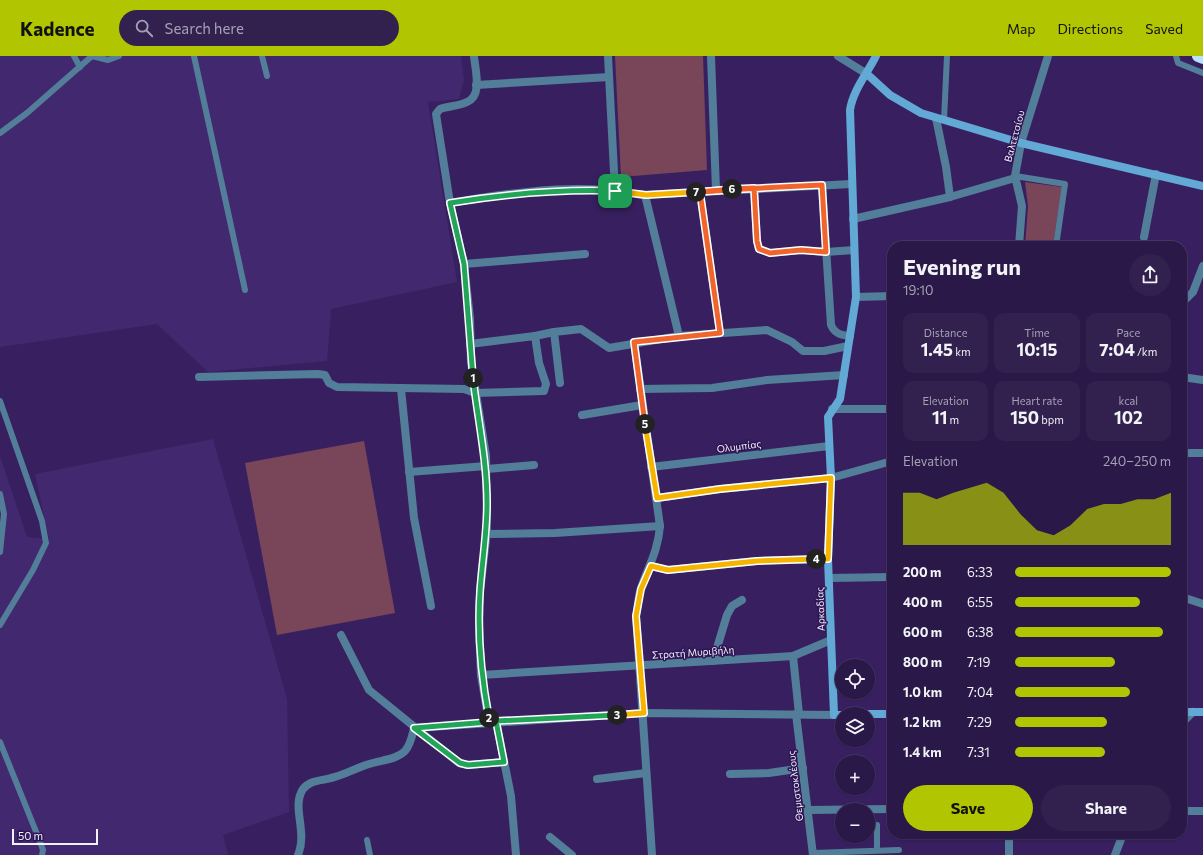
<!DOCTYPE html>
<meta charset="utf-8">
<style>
:root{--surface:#2a1848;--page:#32214f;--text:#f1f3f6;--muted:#a5a0b4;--line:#463760;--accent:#b1c500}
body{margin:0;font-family:Commissioner,sans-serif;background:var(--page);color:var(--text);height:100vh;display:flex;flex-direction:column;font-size:15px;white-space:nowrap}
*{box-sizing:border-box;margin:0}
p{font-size:13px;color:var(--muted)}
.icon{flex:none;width:22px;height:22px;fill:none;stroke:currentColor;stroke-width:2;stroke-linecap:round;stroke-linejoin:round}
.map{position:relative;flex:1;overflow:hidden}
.sheet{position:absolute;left:887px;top:185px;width:300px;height:598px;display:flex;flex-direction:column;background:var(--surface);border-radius:16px;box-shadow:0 1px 3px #0004,0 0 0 1px var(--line)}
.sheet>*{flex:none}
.tools{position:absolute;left:835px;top:603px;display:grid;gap:8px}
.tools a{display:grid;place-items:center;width:40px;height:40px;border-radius:50%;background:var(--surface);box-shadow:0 1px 3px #0004,0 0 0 1px var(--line);font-size:20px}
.scale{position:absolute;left:12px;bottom:10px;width:86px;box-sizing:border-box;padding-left:4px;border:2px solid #f3f1f9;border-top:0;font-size:11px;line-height:14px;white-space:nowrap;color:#f3f1f9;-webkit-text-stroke:3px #2e1555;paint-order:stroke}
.pin{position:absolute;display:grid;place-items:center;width:34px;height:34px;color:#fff;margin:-17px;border-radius:8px;box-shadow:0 2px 6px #0006}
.km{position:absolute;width:20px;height:20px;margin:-10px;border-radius:50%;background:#222;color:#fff;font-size:11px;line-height:20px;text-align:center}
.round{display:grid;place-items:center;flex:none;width:42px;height:42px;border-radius:21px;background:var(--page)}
.headline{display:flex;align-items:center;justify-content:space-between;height:68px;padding:0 16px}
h1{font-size:22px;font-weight:700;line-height:30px}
.figures{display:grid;grid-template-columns:repeat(3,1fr);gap:6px;height:68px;padding:4px 16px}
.figures div{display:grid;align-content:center;border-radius:10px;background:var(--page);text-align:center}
.figures b{font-size:17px;font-weight:700}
.figures small{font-size:11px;font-weight:400}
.figures p{font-size:11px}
.chart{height:112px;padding:8px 16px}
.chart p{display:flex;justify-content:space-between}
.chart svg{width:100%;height:72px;margin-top:4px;fill:var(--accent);opacity:.7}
.cta{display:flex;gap:8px;margin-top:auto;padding:8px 16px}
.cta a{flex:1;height:46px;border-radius:24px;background:var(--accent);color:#111;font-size:16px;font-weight:700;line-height:46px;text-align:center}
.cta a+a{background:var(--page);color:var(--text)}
ul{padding:0 16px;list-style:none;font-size:13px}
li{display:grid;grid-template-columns:64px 48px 1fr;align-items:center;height:30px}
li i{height:10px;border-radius:5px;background:var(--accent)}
header{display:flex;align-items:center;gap:24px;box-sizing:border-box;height:56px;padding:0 20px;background:var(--accent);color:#111}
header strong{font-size:19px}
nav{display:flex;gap:22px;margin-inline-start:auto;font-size:14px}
.search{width:280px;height:36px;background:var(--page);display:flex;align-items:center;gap:10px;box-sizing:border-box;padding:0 14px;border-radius:22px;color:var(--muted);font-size:15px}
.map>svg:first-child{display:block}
.built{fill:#42286f}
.green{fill:#794558}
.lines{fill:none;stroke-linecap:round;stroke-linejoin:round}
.lane{stroke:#537e99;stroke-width:6}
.street{stroke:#537e99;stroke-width:8}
.secondary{stroke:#62a9d5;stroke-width:8}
.highway{stroke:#b9e2fc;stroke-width:12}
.split-1-casing{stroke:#fff;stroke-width:8}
.split-2-casing{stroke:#fff;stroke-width:8}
.split-3-casing{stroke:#fff;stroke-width:8}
.split-4-casing{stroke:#fff;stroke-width:8}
.split-5-casing{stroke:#fff;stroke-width:8}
.split-6-casing{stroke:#fff;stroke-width:8}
.split-7-casing{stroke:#fff;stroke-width:8}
.split-8-casing{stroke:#fff;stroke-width:8}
.split-1{stroke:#22a559;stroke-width:5}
.split-2{stroke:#22a559;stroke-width:5}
.split-3{stroke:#22a559;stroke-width:5}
.split-4{stroke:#f5b400;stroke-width:5}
.split-5{stroke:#f5b400;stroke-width:5}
.split-6{stroke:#f0652b;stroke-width:5}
.split-7{stroke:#f0652b;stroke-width:5}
.split-8{stroke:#f5b400;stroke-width:5}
.labels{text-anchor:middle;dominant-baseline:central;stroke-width:3;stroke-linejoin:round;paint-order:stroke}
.street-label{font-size:10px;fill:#f3f1f9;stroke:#2e1555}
</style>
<header>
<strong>Kadence</strong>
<div class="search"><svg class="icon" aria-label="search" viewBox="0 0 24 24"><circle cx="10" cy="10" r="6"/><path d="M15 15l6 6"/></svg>Search here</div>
<nav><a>Map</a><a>Directions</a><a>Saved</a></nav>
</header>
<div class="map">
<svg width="1203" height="799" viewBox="0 0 1203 799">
<rect width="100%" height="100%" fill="#382060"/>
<!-- built -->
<g class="built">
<path d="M0,0H461L464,24L459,43L428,46L457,226L331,253L327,305L208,316L157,268L0,291Z"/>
<path d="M213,383L287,643L289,756L223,779L228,799H0V400L27,481L49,483L35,418Z"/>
</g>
<!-- green -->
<g class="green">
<path d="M615,0H703L707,114L621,121Z"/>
<path d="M1025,126L1062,131L1053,190H1025L1028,150Z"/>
<path d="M364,385L395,557L277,579L245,407Z"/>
</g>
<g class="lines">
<!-- lane -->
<g class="lane">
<path d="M74,0L80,11"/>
<path d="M92,0L108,4L119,0"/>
<path d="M194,0L245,234"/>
<path d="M262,0L267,20"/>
<path d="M1176,0L1178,7L1203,17"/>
<path d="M944,64L947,0"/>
<path d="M0,77L27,57L92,0"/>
<path d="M1015,120L1065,128L1056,190"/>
<path d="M0,345L42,465L46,487L33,514L0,569"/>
<path d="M0,438L4,458L0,496"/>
<path d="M0,686L39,783L43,794L42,799"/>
<path d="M877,769V794"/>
<path d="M367,784L370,799"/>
<path d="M813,797L899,794"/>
</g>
<!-- street -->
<g class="street">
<path d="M474,0C475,13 483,40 467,46C459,50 448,50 440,53L436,58L450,147L464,208L470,262L471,306L486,400L487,474L480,536L479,571L481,619L489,666"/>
<path d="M608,0L615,135"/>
<path d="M711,0L716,134"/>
<path d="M838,0L867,18"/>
<path d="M476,29L609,21"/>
<path d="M936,62L946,111L950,141"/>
<path d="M822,129L831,269C835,278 841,279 850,280"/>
<path d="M754,132L757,185L759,193L770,197L801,194L826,196L854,194"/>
<path d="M700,136L720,277"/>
<path d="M645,139L679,280"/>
<path d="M450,147C501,138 563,129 615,135C625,136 635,138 645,139L851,128"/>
<path d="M853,163L950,141L1015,122"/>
<path d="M1144,181L1156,118"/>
<path d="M1019,190L1022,150L1015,120L1021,87L1048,0"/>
<path d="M464,208L585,198"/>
<path d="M856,241L892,240"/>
<path d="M1182,247L1193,236L1203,210"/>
<path d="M634,286L660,470C658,495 649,509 641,532C638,541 638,551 636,560L652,799"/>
<path d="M470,288L535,280"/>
<path d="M199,321L318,318L325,319L329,327L337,331L464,333L475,337L544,335L546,328L539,307L535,280L554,276"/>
<path d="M1182,321L1203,324"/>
<path d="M560,327L554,276L581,273L609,292L679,280L767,274L792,286L803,295H824L848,290"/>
<path d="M401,333L414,462L431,550"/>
<path d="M640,333L712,332L767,324L844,319"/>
<path d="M832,353H892"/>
<path d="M582,359L642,349"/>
<path d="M1182,397H1203"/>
<path d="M651,411L829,390"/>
<path d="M487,413L534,409"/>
<path d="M409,416L486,410"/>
<path d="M657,442L720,433L831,422L892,405"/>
<path d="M486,478L555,477L660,470"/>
<path d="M651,510L668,514L757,505L828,503"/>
<path d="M829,522L892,521"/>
<path d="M1182,541L1203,548"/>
<path d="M341,579L369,634L459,707L468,709L504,706"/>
<path d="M793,600L799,658"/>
<path d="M713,605L727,559L732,550L742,544"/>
<path d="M481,619L793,600L831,584"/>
<path d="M796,658L813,799"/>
<path d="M496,665L511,740L516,799"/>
<path d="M1182,667L1193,656"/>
<path d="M730,718L769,717L803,712"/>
<path d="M597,723L646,717"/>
<path d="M808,754L892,753"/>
<path d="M1182,755H1203"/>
<path d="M1009,778V799"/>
<path d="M550,781L572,799"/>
<path d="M298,799C308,775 291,751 303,733C310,724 321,725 331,722C344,719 356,712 369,708C381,704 396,704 405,695C411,688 412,680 414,672L644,657L834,659"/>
<path d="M1115,799L1123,778"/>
</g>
<!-- secondary -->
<g class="secondary">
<path d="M867,18L890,39L921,57L1021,87L1203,130"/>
<path d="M1182,656H1203"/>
<path d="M868,658H892"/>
<path d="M842,659H834L828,503L831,422L828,361L840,343L856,241L850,54C853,34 867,18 876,0"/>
</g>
<!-- highway -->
<path class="highway" d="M1198,0L1203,2"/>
</g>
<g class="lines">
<defs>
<path id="split-1" d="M473,322L464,208L450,147C505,138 559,133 615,135"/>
<path id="split-2" d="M473,322C478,365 487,404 487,448C487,477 482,506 480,536C477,579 481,619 489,662"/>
<path id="split-3" d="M489,662V666L414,672L460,707L468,709L504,706L496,665L617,659"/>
<path id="split-4" d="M617,659L644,657L636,560L641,533L651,510L668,514L757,505L816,503"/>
<path id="split-5" d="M645,368L657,442L720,433L831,422L828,503H816"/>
<path id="split-6" d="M645,368L634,286L720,277L700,136L732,133"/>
<path id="split-7" d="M696,136C738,133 780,131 822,129L826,196L801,194L770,197L759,193L757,185L754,132L732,133"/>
<path id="split-8" d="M615,135L646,139L696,136"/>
</defs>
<!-- split-1 casing -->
<use href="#split-1" class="split-1-casing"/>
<!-- split-2 casing -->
<use href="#split-2" class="split-2-casing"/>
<!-- split-3 casing -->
<use href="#split-3" class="split-3-casing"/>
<!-- split-4 casing -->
<use href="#split-4" class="split-4-casing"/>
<!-- split-5 casing -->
<use href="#split-5" class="split-5-casing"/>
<!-- split-6 casing -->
<use href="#split-6" class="split-6-casing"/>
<!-- split-7 casing -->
<use href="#split-7" class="split-7-casing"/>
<!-- split-8 casing -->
<use href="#split-8" class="split-8-casing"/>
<!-- split-1 -->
<use href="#split-1" class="split-1"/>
<!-- split-2 -->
<use href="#split-2" class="split-2"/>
<!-- split-3 -->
<use href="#split-3" class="split-3"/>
<!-- split-4 -->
<use href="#split-4" class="split-4"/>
<!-- split-5 -->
<use href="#split-5" class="split-5"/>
<!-- split-6 -->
<use href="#split-6" class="split-6"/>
<!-- split-7 -->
<use href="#split-7" class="split-7"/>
<!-- split-8 -->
<use href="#split-8" class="split-8"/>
</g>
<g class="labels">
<!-- street labels -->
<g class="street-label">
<text transform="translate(1014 80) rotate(-75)">Βαλτετσίου</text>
<text transform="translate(739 390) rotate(-7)">Ολυμπίας</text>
<text transform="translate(820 553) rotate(-92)">Αρκαδίας</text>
<text transform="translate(693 596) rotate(-4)">Στρατή Μυριβήλη</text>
<text transform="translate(795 730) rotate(-97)">Θεμιστοκλέους</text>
</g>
</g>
</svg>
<div class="tools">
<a><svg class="icon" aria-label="locate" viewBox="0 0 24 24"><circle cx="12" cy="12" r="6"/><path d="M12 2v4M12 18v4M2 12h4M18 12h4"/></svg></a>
<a><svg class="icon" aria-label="layers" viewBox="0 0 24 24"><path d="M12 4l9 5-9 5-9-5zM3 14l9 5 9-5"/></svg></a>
<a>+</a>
<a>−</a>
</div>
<div class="scale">50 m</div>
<div class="pin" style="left:615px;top:135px;background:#1e9e55"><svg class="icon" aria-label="arrive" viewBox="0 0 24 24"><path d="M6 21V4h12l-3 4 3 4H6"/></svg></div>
<b class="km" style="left:473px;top:322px">1</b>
<b class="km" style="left:489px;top:662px">2</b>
<b class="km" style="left:617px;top:659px">3</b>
<b class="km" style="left:816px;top:503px">4</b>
<b class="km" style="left:645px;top:368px">5</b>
<b class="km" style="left:732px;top:133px">6</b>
<b class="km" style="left:696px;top:136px">7</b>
<section class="sheet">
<div class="headline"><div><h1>Evening run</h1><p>19:10</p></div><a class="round"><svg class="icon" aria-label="share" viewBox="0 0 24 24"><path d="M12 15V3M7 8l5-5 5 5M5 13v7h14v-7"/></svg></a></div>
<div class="figures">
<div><p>Distance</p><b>1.45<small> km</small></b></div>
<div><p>Time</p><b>10:15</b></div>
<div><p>Pace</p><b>7:04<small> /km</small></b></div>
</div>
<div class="figures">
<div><p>Elevation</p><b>11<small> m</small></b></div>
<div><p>Heart rate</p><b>150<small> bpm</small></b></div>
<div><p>kcal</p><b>102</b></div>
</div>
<div class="chart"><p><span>Elevation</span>240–250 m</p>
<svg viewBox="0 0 160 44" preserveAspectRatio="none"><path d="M0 44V12L10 12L20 16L30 12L40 9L50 6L60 12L70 25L80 35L90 38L100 32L110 22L120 19L130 19L140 16L150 16L160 12V44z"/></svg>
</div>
<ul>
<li><b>200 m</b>6:33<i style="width:100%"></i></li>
<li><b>400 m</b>6:55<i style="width:80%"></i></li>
<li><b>600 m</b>6:38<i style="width:95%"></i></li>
<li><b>800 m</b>7:19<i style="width:64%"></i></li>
<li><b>1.0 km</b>7:04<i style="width:74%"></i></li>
<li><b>1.2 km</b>7:29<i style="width:59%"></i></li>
<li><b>1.4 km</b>7:31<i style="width:58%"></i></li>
</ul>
<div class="cta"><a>Save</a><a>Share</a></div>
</section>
</div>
